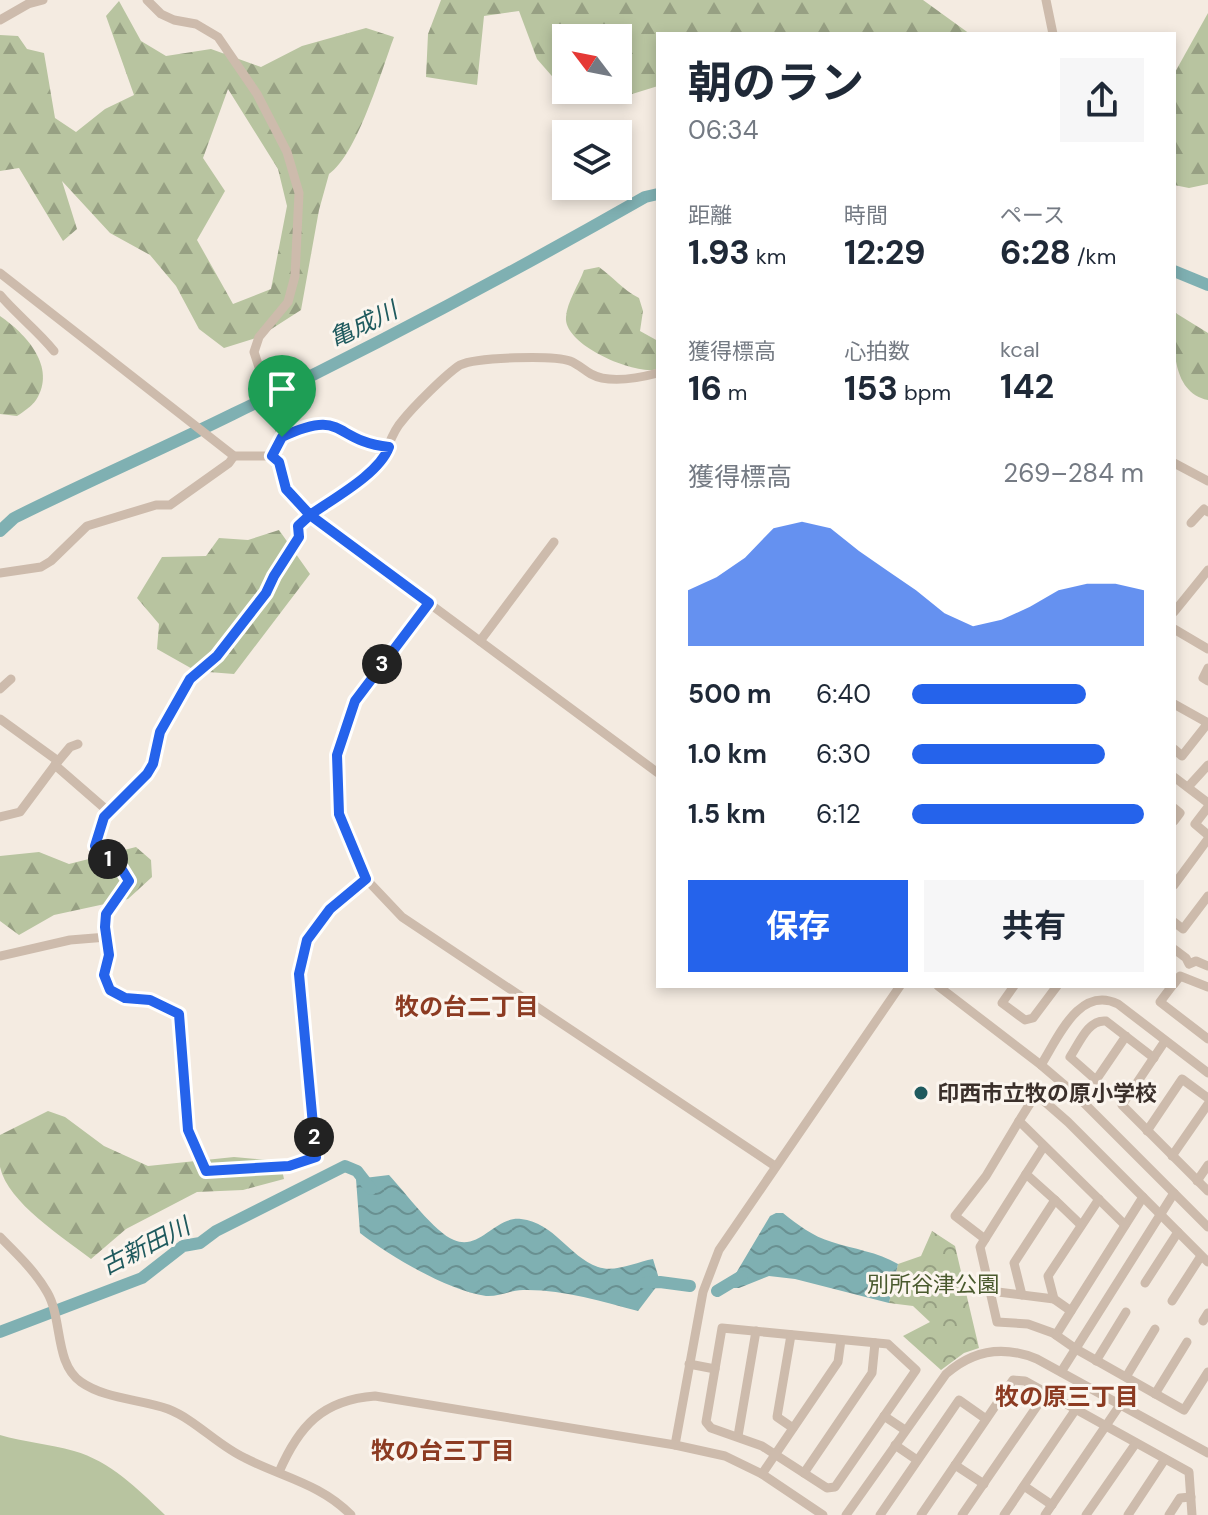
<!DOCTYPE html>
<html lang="ja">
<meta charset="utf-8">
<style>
:root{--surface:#fff;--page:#f6f6f7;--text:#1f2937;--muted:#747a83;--accent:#2563eb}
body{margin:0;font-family:"DM Sans","Noto Sans JP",sans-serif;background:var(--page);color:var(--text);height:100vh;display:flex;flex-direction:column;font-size:30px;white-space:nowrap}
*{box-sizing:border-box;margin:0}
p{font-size:26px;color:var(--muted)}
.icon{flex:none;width:44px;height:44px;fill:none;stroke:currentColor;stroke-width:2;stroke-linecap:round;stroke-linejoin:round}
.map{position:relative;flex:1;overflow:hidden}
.side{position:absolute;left:656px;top:32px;width:520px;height:956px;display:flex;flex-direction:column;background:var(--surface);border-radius:0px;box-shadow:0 4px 12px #0003}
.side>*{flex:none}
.needle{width:52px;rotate:302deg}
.tools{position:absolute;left:552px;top:24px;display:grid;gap:16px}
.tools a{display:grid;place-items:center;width:80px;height:80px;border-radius:0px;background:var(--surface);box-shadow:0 4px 12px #0003;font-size:40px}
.pin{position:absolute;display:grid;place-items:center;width:68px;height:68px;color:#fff;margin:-82px -34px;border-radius:50% 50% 50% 0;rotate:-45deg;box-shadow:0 0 8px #0007}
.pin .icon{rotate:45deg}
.km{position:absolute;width:40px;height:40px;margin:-20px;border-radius:50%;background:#222;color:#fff;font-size:22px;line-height:40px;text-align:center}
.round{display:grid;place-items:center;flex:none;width:84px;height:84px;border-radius:0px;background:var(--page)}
.head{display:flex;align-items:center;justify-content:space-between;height:136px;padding:0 32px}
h1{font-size:44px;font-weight:700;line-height:60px}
.figures{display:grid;grid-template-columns:repeat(3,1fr);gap:12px;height:136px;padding:8px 32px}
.figures div{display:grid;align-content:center}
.figures b{font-size:34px;font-weight:700}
.figures small{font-size:22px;font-weight:400}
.figures p{font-size:22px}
.chart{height:224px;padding:16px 32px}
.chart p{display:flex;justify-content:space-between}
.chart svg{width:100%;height:144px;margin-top:8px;fill:var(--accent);opacity:.7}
.cta{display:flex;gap:16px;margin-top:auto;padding:16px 32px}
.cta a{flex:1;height:92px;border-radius:0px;background:var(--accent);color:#fff;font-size:32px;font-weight:700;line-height:92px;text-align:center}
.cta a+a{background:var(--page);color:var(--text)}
ul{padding:0 32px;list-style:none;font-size:26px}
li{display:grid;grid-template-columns:128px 96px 1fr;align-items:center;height:60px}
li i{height:20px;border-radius:10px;background:var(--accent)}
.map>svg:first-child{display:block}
.grass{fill:#b8c4a0}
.forest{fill:url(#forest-firs);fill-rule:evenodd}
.park{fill:url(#park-crowns)}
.water{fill:url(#water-waves)}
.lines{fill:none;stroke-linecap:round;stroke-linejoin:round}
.river{stroke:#7fb0b2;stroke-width:12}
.minor{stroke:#cdbbac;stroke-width:9}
.route-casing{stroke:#fff;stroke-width:16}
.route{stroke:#2563eb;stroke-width:10}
.poi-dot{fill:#1f5a5e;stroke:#fbf5ee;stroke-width:3}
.labels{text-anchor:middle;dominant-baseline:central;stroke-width:6;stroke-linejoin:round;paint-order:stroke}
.poi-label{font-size:22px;font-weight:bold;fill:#3b302b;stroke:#fbf5ee;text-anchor:start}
.park-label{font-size:22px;fill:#4a5a2e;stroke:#fbf5ee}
.water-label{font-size:24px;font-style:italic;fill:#1f5a5e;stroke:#fbf5ee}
.neighbourhood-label{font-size:24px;font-weight:bold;fill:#8c3b22;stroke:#fbf5ee}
</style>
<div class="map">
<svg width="1208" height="1515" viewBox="0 0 1208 1515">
<defs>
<pattern id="forest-firs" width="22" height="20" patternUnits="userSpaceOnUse" patternTransform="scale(2)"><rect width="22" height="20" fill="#b8c4a0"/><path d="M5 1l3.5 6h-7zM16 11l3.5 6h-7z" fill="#97a083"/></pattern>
<pattern id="park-crowns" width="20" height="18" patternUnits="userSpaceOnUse" patternTransform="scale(2)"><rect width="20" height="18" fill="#b8c4a0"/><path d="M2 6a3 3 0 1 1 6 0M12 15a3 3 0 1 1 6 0" fill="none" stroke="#97a083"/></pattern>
<pattern id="water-waves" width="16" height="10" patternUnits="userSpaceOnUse" patternTransform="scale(2)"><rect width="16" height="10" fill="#7fb0b2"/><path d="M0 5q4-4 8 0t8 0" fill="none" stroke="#699091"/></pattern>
</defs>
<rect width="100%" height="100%" fill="#f4ebe1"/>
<!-- grass -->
<path class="grass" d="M0,1435C24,1442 49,1444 74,1451C110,1461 138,1489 165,1515H0Z"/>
<!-- forest -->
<g class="forest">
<path d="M441,0H923L970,34H658V86L616,99H572L537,59L519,11L484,16L477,85L426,77L428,34ZM566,38H618V90H566Z"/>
<path d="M119,1L141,41L166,56L211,49L261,67L302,46L366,28L394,37C381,72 357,155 329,174L319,210L301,310L259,337L224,348L199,329L176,286L150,255L110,233L62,181L77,229L63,241L19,168L0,171V35L18,36L27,49L44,53L55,118L76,132L105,109L134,95L106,16ZM228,89L278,169L287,206L271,289L233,304L197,240L225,191L203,158Z"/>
<path d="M1208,13V184L1189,188L1174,185V74Z"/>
<path d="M599,267C613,277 623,290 639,298L643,311L640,331L658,341V369C636,376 563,345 566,317C567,302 579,284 584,270Z"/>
<path d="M1174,312L1208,333V400C1170,392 1174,342 1174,312Z"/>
<path d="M0,316C26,334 57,367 36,400C32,406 23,412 17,416L0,414Z"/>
<path d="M279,530L310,574L234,674L196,671L157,649L159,624L137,598L162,557L206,556L219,538L248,540Z"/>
<path d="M136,847L151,860L152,877L128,899L54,915L19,935L0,921V856L39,852L69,864Z"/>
<path d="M48,1111L65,1117L104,1146L148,1166L234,1157L280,1161L284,1179L243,1190L197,1192L126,1229L91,1259C63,1237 8,1203 0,1167C0,1157 0,1145 0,1135Z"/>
</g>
<!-- park -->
<path class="park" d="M932,1231L955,1246L979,1348L964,1353L941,1370L903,1336L930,1322L913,1306L889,1303L898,1264L921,1256Z"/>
<!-- water -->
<g class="water">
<path d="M389,1175C405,1192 435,1233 454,1240C480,1251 495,1216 521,1219C555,1223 568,1256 598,1267C615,1273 636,1262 653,1259L660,1282L638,1311C601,1301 562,1289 523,1290C511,1290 498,1297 486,1296C447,1290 391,1257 360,1233L356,1179Z"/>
<path d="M776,1213H783C798,1225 812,1236 832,1242C853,1249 878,1252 898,1264L889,1303L795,1279L769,1276L739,1288H732L729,1285L770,1216Z"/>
</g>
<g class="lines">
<!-- river -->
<g class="river">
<path d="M1174,271L1208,285"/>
<path d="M0,531L14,518C86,482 160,450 233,414C373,347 510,274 645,197L658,194"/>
<path d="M645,1283L660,1282L690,1286"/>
<path d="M717,1291L742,1276"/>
<path d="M0,1332L142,1278L183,1246L200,1243L216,1231L345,1166L357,1171L371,1189"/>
</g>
<!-- minor -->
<g class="minor">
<path d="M147,0L161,14L174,20L196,24L218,37L257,94L287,152L299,193L295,276L288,302L259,337L254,352L282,437L272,456"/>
<path d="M1046,0L1053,34"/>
<path d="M0,20L28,4L43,0"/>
<path d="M0,273L234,456H272L279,462L286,489L310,515L658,773"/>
<path d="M0,295C17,315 38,331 54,351"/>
<path d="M282,437C295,431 309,422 324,423C338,424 341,431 351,438C362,445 376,446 389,447"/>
<path d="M1174,463L1208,481"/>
<path d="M1191,523L1204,509L1208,512"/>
<path d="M0,573L41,567L51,561L87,526L156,505H170L229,463L234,456"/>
<path d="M429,603L355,701L337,755L339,814L366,879L402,917L775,1166"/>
<path d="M1174,612L1208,570"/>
<path d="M1174,629L1208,649"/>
<path d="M480,641L554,542"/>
<path d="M1208,668L1203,678L1208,681"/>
<path d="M0,689L11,679"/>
<path d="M1174,704L1208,723L1182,756L1174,749"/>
<path d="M0,719L58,761"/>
<path d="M55,765L70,747L78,744"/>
<path d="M1174,777L1208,803"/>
<path d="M1188,787L1208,765"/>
<path d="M1208,807L1195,824L1208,835"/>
<path d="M1174,808L1180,813L1174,821"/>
<path d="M0,817L20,812L55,765L109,812"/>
<path d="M366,879L330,909L307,940L299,974L316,1157L289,1166L206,1171L188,1130L179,1014L150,1000L125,998L110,990L104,975L109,955L105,927L106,914L129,881L121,868L95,846L104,817L147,774L153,764L160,732L190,679L217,656L266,593L274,576L299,537L298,526L375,469C388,455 389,435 402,421C413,407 446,374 460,365C476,357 553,355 570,361C578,364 584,370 591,374C609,384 639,378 658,373"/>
<path d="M1174,885L1208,839"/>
<path d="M1174,922L1183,929L1208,896"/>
<path d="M1174,949L1186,958L1189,964L1196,961L1208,966"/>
<path d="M0,956L70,940L107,937"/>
<path d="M1174,984L1180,976L1208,987"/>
<path d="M938,986L1041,1065L1075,1094L1208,1227"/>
<path d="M1014,986L1002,1003L1025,1020L1033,1018L1057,986"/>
<path d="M1172,986L1160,1002L1208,1039"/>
<path d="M1126,1036L1096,1080L1070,1057C1079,1044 1088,1019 1106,1021L1154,1058"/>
<path d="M1165,1041L1122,1105L1208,1191"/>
<path d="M1041,1065C1058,1038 1079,985 1118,1004L1208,1073"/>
<path d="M1019,1121L986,1176L955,1216L985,1239L980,1247L997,1322L1028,1324L1053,1333L1076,1349L1184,1410L1208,1372"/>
<path d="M1147,1131L1182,1079L1208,1098"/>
<path d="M1172,1156L1208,1104"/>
<path d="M1197,1181L1208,1165"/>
<path d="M1099,1199L1048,1276L1054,1299L1071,1311L1143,1197"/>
<path d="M1055,1200L1081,1225"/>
<path d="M1125,1225L1019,1121L1036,1094L1068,1122L1208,1262"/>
<path d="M0,1237C17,1254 35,1271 47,1292C63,1319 54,1363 81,1382C105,1399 140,1399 168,1409C196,1420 217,1445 245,1458C282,1477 321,1484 351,1515"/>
<path d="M985,1239L1026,1174"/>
<path d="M1145,1283L1178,1232"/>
<path d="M990,1291L1054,1299"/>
<path d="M1022,1295L1014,1263L1055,1200L1026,1174L1044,1146"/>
<path d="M1172,1301L1201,1256"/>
<path d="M1203,1321L1208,1313"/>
<path d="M722,1328L888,1344L916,1370L835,1487L827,1488L762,1446L711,1428L706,1422Z"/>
<path d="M791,1335L777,1417L793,1428"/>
<path d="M1056,1335L1071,1311"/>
<path d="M1096,1361L1126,1312"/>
<path d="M689,1364L715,1369"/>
<path d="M1061,1372L1174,1193"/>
<path d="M1126,1377L1155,1329"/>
<path d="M1155,1394L1187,1342"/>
<path d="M884,1416L905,1430"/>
<path d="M738,1436L756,1331"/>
<path d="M675,1445L703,1292L719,1250L900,986"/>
<path d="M895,1445L917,1460"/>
<path d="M955,1465L984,1484"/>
<path d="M279,1472C299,1426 322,1400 375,1396L675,1445L725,1456L762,1474L823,1515"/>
<path d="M804,1473L872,1373L875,1343"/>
<path d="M762,1474L838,1362L841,1340"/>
<path d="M1024,1486L1052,1505"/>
<path d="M846,1515L946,1374C973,1350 1003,1345 1037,1359L1208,1453"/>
<path d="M880,1515L959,1400L986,1419"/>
<path d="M921,1515L1013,1380L1025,1381L1189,1472L1192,1515"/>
<path d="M962,1515L1046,1393"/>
<path d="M1004,1515L1076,1409"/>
<path d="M1045,1515L1120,1405"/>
<path d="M1086,1515L1136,1443"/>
<path d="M1128,1515L1165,1459"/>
<path d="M1169,1515L1180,1498L1191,1497"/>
</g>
</g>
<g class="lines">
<defs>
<path id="route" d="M282,437L272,456L279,462L286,489L310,515L298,526L299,537L274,576L266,593L217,656L190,679L160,732L153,764L147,774L104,817L95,846L121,868L129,881L106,914L105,927L109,955L104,975L110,990L125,998L150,1000L179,1014L188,1130L206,1171L289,1166L316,1157L299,974L307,940L330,909L366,879L339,814L337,755L355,701L429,603L310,515C334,498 379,474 389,447C332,441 346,407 282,437"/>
</defs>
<!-- route casing -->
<use href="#route" class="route-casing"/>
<!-- route -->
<use href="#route" class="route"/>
</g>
<!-- markers -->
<circle class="poi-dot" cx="921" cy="1093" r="8"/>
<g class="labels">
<!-- poi labels -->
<g class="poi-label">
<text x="937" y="1093">印西市立牧の原小学校</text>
</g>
<!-- park labels -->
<g class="park-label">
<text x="933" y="1284">別所谷津公園</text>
</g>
<!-- water labels -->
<g class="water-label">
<text transform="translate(363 324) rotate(-26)">亀成川</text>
<text transform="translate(145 1246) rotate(-27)">古新田川</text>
</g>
<!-- neighbourhood labels -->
<g class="neighbourhood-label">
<text x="467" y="1006">牧の台二丁目</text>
<text x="1067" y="1396">牧の原三丁目</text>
<text x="443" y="1450">牧の台三丁目</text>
</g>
</g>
</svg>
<div class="tools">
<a><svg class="needle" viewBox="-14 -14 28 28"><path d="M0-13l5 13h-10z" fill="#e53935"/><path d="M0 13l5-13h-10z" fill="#747a83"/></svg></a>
<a><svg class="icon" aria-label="layers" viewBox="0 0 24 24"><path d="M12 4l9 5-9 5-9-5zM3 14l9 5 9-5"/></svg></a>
</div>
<div class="pin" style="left:282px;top:437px;background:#1e9e55"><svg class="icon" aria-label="arrive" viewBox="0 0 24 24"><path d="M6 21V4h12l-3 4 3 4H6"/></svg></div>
<b class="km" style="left:108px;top:859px">1</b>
<b class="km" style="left:314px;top:1137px">2</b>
<b class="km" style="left:382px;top:664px">3</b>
<section class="side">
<div class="head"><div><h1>朝のラン</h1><p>06:34</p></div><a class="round"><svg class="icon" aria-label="share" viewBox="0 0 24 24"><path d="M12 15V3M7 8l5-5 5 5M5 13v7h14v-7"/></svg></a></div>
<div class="figures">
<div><p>距離</p><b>1.93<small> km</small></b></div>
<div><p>時間</p><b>12:29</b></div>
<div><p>ペース</p><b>6:28<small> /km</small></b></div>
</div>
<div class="figures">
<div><p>獲得標高</p><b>16<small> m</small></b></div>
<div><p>心拍数</p><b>153<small> bpm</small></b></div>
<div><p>kcal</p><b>142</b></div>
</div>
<div class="chart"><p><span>獲得標高</span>269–284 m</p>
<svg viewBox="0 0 160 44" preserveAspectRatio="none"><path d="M0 44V27L10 23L20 17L30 8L40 6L50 8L60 15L70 21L80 27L90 34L100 38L110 36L120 32L130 27L140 25L150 25L160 27V44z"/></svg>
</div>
<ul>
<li><b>500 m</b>6:40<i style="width:75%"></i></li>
<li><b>1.0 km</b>6:30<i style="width:83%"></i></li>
<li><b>1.5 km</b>6:12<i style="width:100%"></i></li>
</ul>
<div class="cta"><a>保存</a><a>共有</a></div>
</section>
</div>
